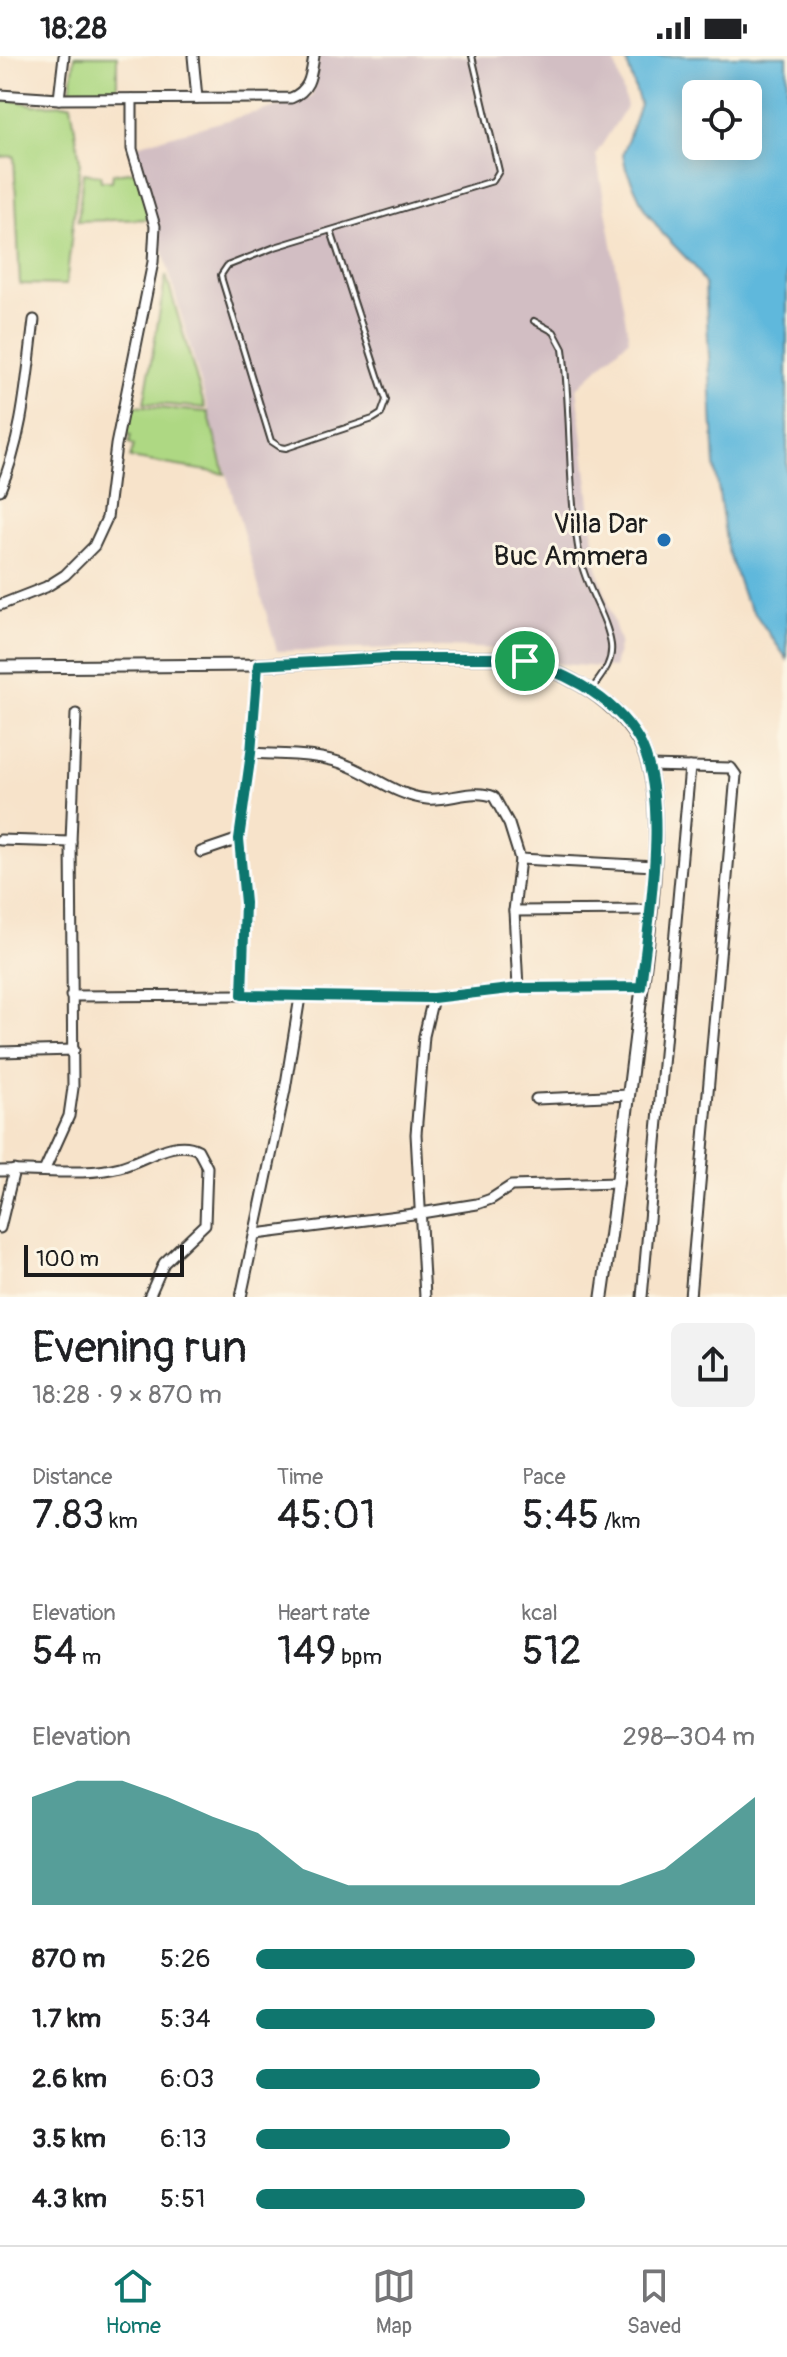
<!DOCTYPE html>
<meta charset="utf-8">
<style>
:root{--surface:#fff;--page:#f2f2f2;--text:#202124;--muted:#757577;--line:#e0e0e0;--accent:#0f766e}
body{margin:0;font-family:Pangolin,sans-serif;background:var(--page);color:var(--text);height:100vh;display:flex;flex-direction:column;font-size:30px;white-space:nowrap}
*{box-sizing:border-box;margin:0}
p{font-size:26px;color:var(--muted)}
.icon{flex:none;width:44px;height:44px;fill:none;stroke:currentColor;stroke-width:2;stroke-linecap:round;stroke-linejoin:round}
.map{position:relative;height:1241px;overflow:hidden}
.side{display:flex;flex-direction:column;background:var(--surface);flex:1}
.side>*{flex:none}
.buttons{position:absolute;left:682px;top:24px;display:grid;gap:16px}
.buttons a{display:grid;place-items:center;width:80px;height:80px;border-radius:12px;background:var(--surface);box-shadow:0 4px 20px #0003;font-size:40px}
.scale{position:absolute;left:24px;bottom:20px;width:160px;box-sizing:border-box;padding-left:8px;border:4px solid #1c1c1c;border-top:0;font-size:22px;line-height:28px;white-space:nowrap;color:#1c1c1c;-webkit-text-stroke:6px #fcf5e5;paint-order:stroke}
.pin{position:absolute;display:grid;place-items:center;width:68px;height:68px;color:#fff;margin:-34px;border:4px solid #fff;border-radius:50%;box-shadow:0 2px 8px #0007}
.round{display:grid;place-items:center;flex:none;width:84px;height:84px;border-radius:12px;background:var(--page)}
.headline{display:flex;align-items:center;justify-content:space-between;height:136px;padding:0 32px}
h1{font-size:44px;font-weight:600;line-height:60px}
.figures{display:grid;grid-template-columns:repeat(3,1fr);gap:12px;height:136px;padding:8px 32px}
.figures div{display:grid;align-content:center}
.figures b{font-size:40px;font-weight:600}
.figures small{font-size:22px;font-weight:400}
.figures p{font-size:22px}
.chart{height:224px;padding:16px 32px}
.chart p{display:flex;justify-content:space-between}
.chart svg{width:100%;height:144px;margin-top:8px;fill:var(--accent);opacity:.7}
ul{padding:0 32px;list-style:none;font-size:26px}
li{display:grid;grid-template-columns:128px 96px 1fr;align-items:center;height:60px}
li i{height:20px;border-radius:10px;background:var(--accent)}
.status{display:flex;justify-content:space-between;align-items:center;height:56px;padding:0 40px;background:var(--surface);direction:ltr}
.status svg{height:22px;fill:currentColor}
.dock{display:flex;justify-content:space-around;align-items:center;height:112px;border-top:2px solid var(--line);background:var(--surface);font-size:22px;color:var(--muted)}
.dock a{display:grid;justify-items:center;gap:4px}
.dock .active{color:var(--accent)}
.map>svg:first-child{display:block}
.industrial{fill:#d2bec3}
.green{fill:#aed883;stroke:#657a50;stroke-width:2}
.water{fill:#5fb8dc;stroke:#3e6a7c;stroke-width:2;fill-rule:evenodd}
.lines{fill:none;stroke-linecap:round;stroke-linejoin:round}
.service-casing{stroke:#3d3a36;stroke-width:8}
.minor-casing{stroke:#3d3a36;stroke-width:13}
.tertiary-casing{stroke:#3d3a36;stroke-width:15}
.service{stroke:#fff;stroke-width:4}
.minor{stroke:#fff;stroke-width:9}
.tertiary{stroke:#fff;stroke-width:11}
.route-casing{stroke:#fff;stroke-width:16}
.route{stroke:#0f766e;stroke-width:10}
.poi-dot{fill:#1f6fb2;stroke:#fcf5e5;stroke-width:3}
.labels{text-anchor:middle;dominant-baseline:central;stroke-width:6;stroke-linejoin:round;paint-order:stroke}
.poi-label{font-size:28px;fill:#1c1c1c;stroke:#fcf5e5;text-anchor:end}
</style>
<div class="status"><b>18:28</b><svg viewBox="0 0 49 12"><path d="M0 12V9h3v3zM5 12V6h3v6zM10 12V3h3v9zM15 12V0h3v12zM26 1h20v11H26zM47 4h2v5h-2z"/></svg></div>
<div class="map">
<svg width="787" height="1241" viewBox="0 0 787 1241">
<rect width="100%" height="100%" fill="#fcf5e5"/>
<filter id="ink" filterUnits="userSpaceOnUse"><feTurbulence type="fractalNoise" baseFrequency=".0125" numOctaves="2"/><feDisplacementMap in="SourceGraphic" scale="16" xChannelSelector="R" yChannelSelector="G"/><feConvolveMatrix kernelMatrix="1 2 1 2 8 2 1 2 1" color-interpolation-filters="sRGB"/></filter>
<filter id="wash" filterUnits="userSpaceOnUse"><feTurbulence type="fractalNoise" baseFrequency=".006" numOctaves="4" result="noise"/><feDisplacementMap in="SourceGraphic" scale="32" xChannelSelector="R" yChannelSelector="G"/><feGaussianBlur stdDeviation="1.8" result="paint"/><feColorMatrix in="noise" values="0 0 0 0 0 0 0 0 0 0 0 0 0 0 0 0 0 1.4 0 .05"/><feComposite in="paint" operator="in"/></filter>
<g filter="url(#wash)">
<rect width="100%" height="100%" fill="#f7e3ca"/>
<!-- industrial -->
<path class="industrial" d="M319,0H613L627,50L596,98L629,283L577,332L597,511L620,586L614,612L560,608L505,593L443,591L277,595L133,90L312,41Z"/>
<!-- green -->
<g class="green">
<path d="M75,0H117V36H70Z"/>
<path d="M12,44L34,49L71,48L80,105L66,229L20,228L14,100L0,101V46Z"/>
<path d="M138,115L152,163L78,165L83,117L100,119L101,125H112L113,118Z"/>
<path d="M166,219L205,352L144,347Z"/>
<path d="M132,350L208,356L225,418L130,402L134,389L129,387L131,379L124,377Z"/>
</g>
<!-- water -->
<path class="water" d="M625,0H787V603L744,542L727,492L715,410L705,228L695,211L663,178L644,152L626,113L623,98L640,48ZM696,38H748V90H696Z"/>
</g>
<g filter="url(#ink)">
<g class="lines">
<defs>
<g id="service">
<path d="M331,175L386,344L381,358L373,363L286,392L280,391L271,385L222,224L221,219L227,210L275,191L493,125L499,115L472,0"/>
<path d="M534,265L554,276L563,293C572,362 567,434 580,502C586,533 607,560 611,589C613,607 602,619 592,633"/>
</g>
<g id="minor">
<path d="M193,0L197,42"/>
<path d="M0,39L59,43L291,42C311,34 311,18 314,0"/>
<path d="M59,43L64,0"/>
<path d="M0,434C23,382 27,320 34,264"/>
<path d="M0,549L46,531L65,519L94,490L107,462L116,389L153,206L155,170L132,93V43"/>
<path d="M251,697C282,699 320,697 349,710C376,721 397,740 427,743C448,745 474,732 494,741L509,768L520,803L514,855L518,932"/>
<path d="M648,710L731,712L736,719L690,1241"/>
<path d="M0,784L71,786"/>
<path d="M201,796L239,783"/>
<path d="M520,803L655,810"/>
<path d="M514,855L650,854"/>
<path d="M242,939L245,847L239,783L251,697L258,609"/>
<path d="M71,940L242,939L433,942L518,932L641,931"/>
<path d="M0,996L74,994"/>
<path d="M536,1043L629,1039"/>
<path d="M45,1113L69,1060L73,1032L71,786L76,658"/>
<path d="M0,1115C38,1113 84,1121 120,1111C144,1105 175,1081 198,1094L207,1111L205,1168L164,1207L149,1241"/>
<path d="M0,1172L14,1114"/>
<path d="M256,1178L421,1157L477,1148L491,1143L511,1130L618,1127"/>
<path d="M241,1241L285,1034L300,941"/>
<path d="M425,1241L416,1078L424,980L433,942"/>
<path d="M642,1241L690,711"/>
</g>
<path id="tertiary" d="M0,611L258,609L388,602H508C558,611 611,639 638,684C674,741 645,903 637,971C626,1061 615,1151 602,1241"/>
</defs>
<!-- service casing -->
<use href="#service" class="service-casing"/>
<!-- minor casing -->
<use href="#minor" class="minor-casing"/>
<!-- tertiary casing -->
<use href="#tertiary" class="tertiary-casing"/>
<!-- service -->
<use href="#service" class="service"/>
<!-- minor -->
<use href="#minor" class="minor"/>
<!-- tertiary -->
<use href="#tertiary" class="tertiary"/>
</g>
</g>
<g class="lines" filter="url(#ink)">
<defs>
<path id="route" d="M388,602H508C557,611 613,639 639,684C671,741 648,867 641,931L518,932L433,942L242,939L245,847L239,783L251,697L258,609Z"/>
</defs>
<!-- route casing -->
<use href="#route" class="route-casing"/>
<!-- route -->
<use href="#route" class="route"/>
</g>
<!-- markers -->
<circle class="poi-dot" cx="664" cy="484" r="8"/>
<g class="labels">
<!-- poi labels -->
<g class="poi-label">
<text x="648" y="468">Villa Dar<tspan x="648" dy="32">Buc Ammera</tspan></text>
</g>
</g>
</svg>
<div class="buttons">
<a><svg class="icon" aria-label="locate" viewBox="0 0 24 24"><circle cx="12" cy="12" r="6"/><path d="M12 2v4M12 18v4M2 12h4M18 12h4"/></svg></a>
</div>
<div class="scale">100 m</div>
<div class="pin" style="left:525px;top:605px;background:#1e9e55"><svg class="icon" aria-label="arrive" viewBox="0 0 24 24"><path d="M6 21V4h12l-3 4 3 4H6"/></svg></div>
</div>
<section class="side">
<div class="headline"><div><h1>Evening run</h1><p>18:28 · 9 × 870 m</p></div><a class="round"><svg class="icon" aria-label="share" viewBox="0 0 24 24"><path d="M12 15V3M7 8l5-5 5 5M5 13v7h14v-7"/></svg></a></div>
<div class="figures">
<div><p>Distance</p><b>7.83<small> km</small></b></div>
<div><p>Time</p><b>45:01</b></div>
<div><p>Pace</p><b>5:45<small> /km</small></b></div>
</div>
<div class="figures">
<div><p>Elevation</p><b>54<small> m</small></b></div>
<div><p>Heart rate</p><b>149<small> bpm</small></b></div>
<div><p>kcal</p><b>512</b></div>
</div>
<div class="chart"><p><span>Elevation</span>298–304 m</p>
<svg viewBox="0 0 160 44" preserveAspectRatio="none"><path d="M0 44V11L10 6L20 6L30 11L40 17L50 22L60 33L70 38L80 38L90 38L100 38L110 38L120 38L130 38L140 33L150 22L160 11V44z"/></svg>
</div>
<ul>
<li><b>870 m</b>5:26<i style="width:88%"></i></li>
<li><b>1.7 km</b>5:34<i style="width:80%"></i></li>
<li><b>2.6 km</b>6:03<i style="width:57%"></i></li>
<li><b>3.5 km</b>6:13<i style="width:51%"></i></li>
<li><b>4.3 km</b>5:51<i style="width:66%"></i></li>
</ul>
</section>
<nav class="dock">
<a class="active"><svg class="icon" aria-label="home" viewBox="0 0 24 24"><path d="M3 11l9-7 9 7M6 9v11h12V9"/></svg>Home</a>
<a><svg class="icon" aria-label="map" viewBox="0 0 24 24"><path d="M3 6l6-2 6 2 6-2v14l-6 2-6-2-6 2zM9 4v14M15 6v14"/></svg>Map</a>
<a><svg class="icon" aria-label="saved" viewBox="0 0 24 24"><path d="M7 4h10v16l-5-4-5 4z"/></svg>Saved</a>
</nav>
